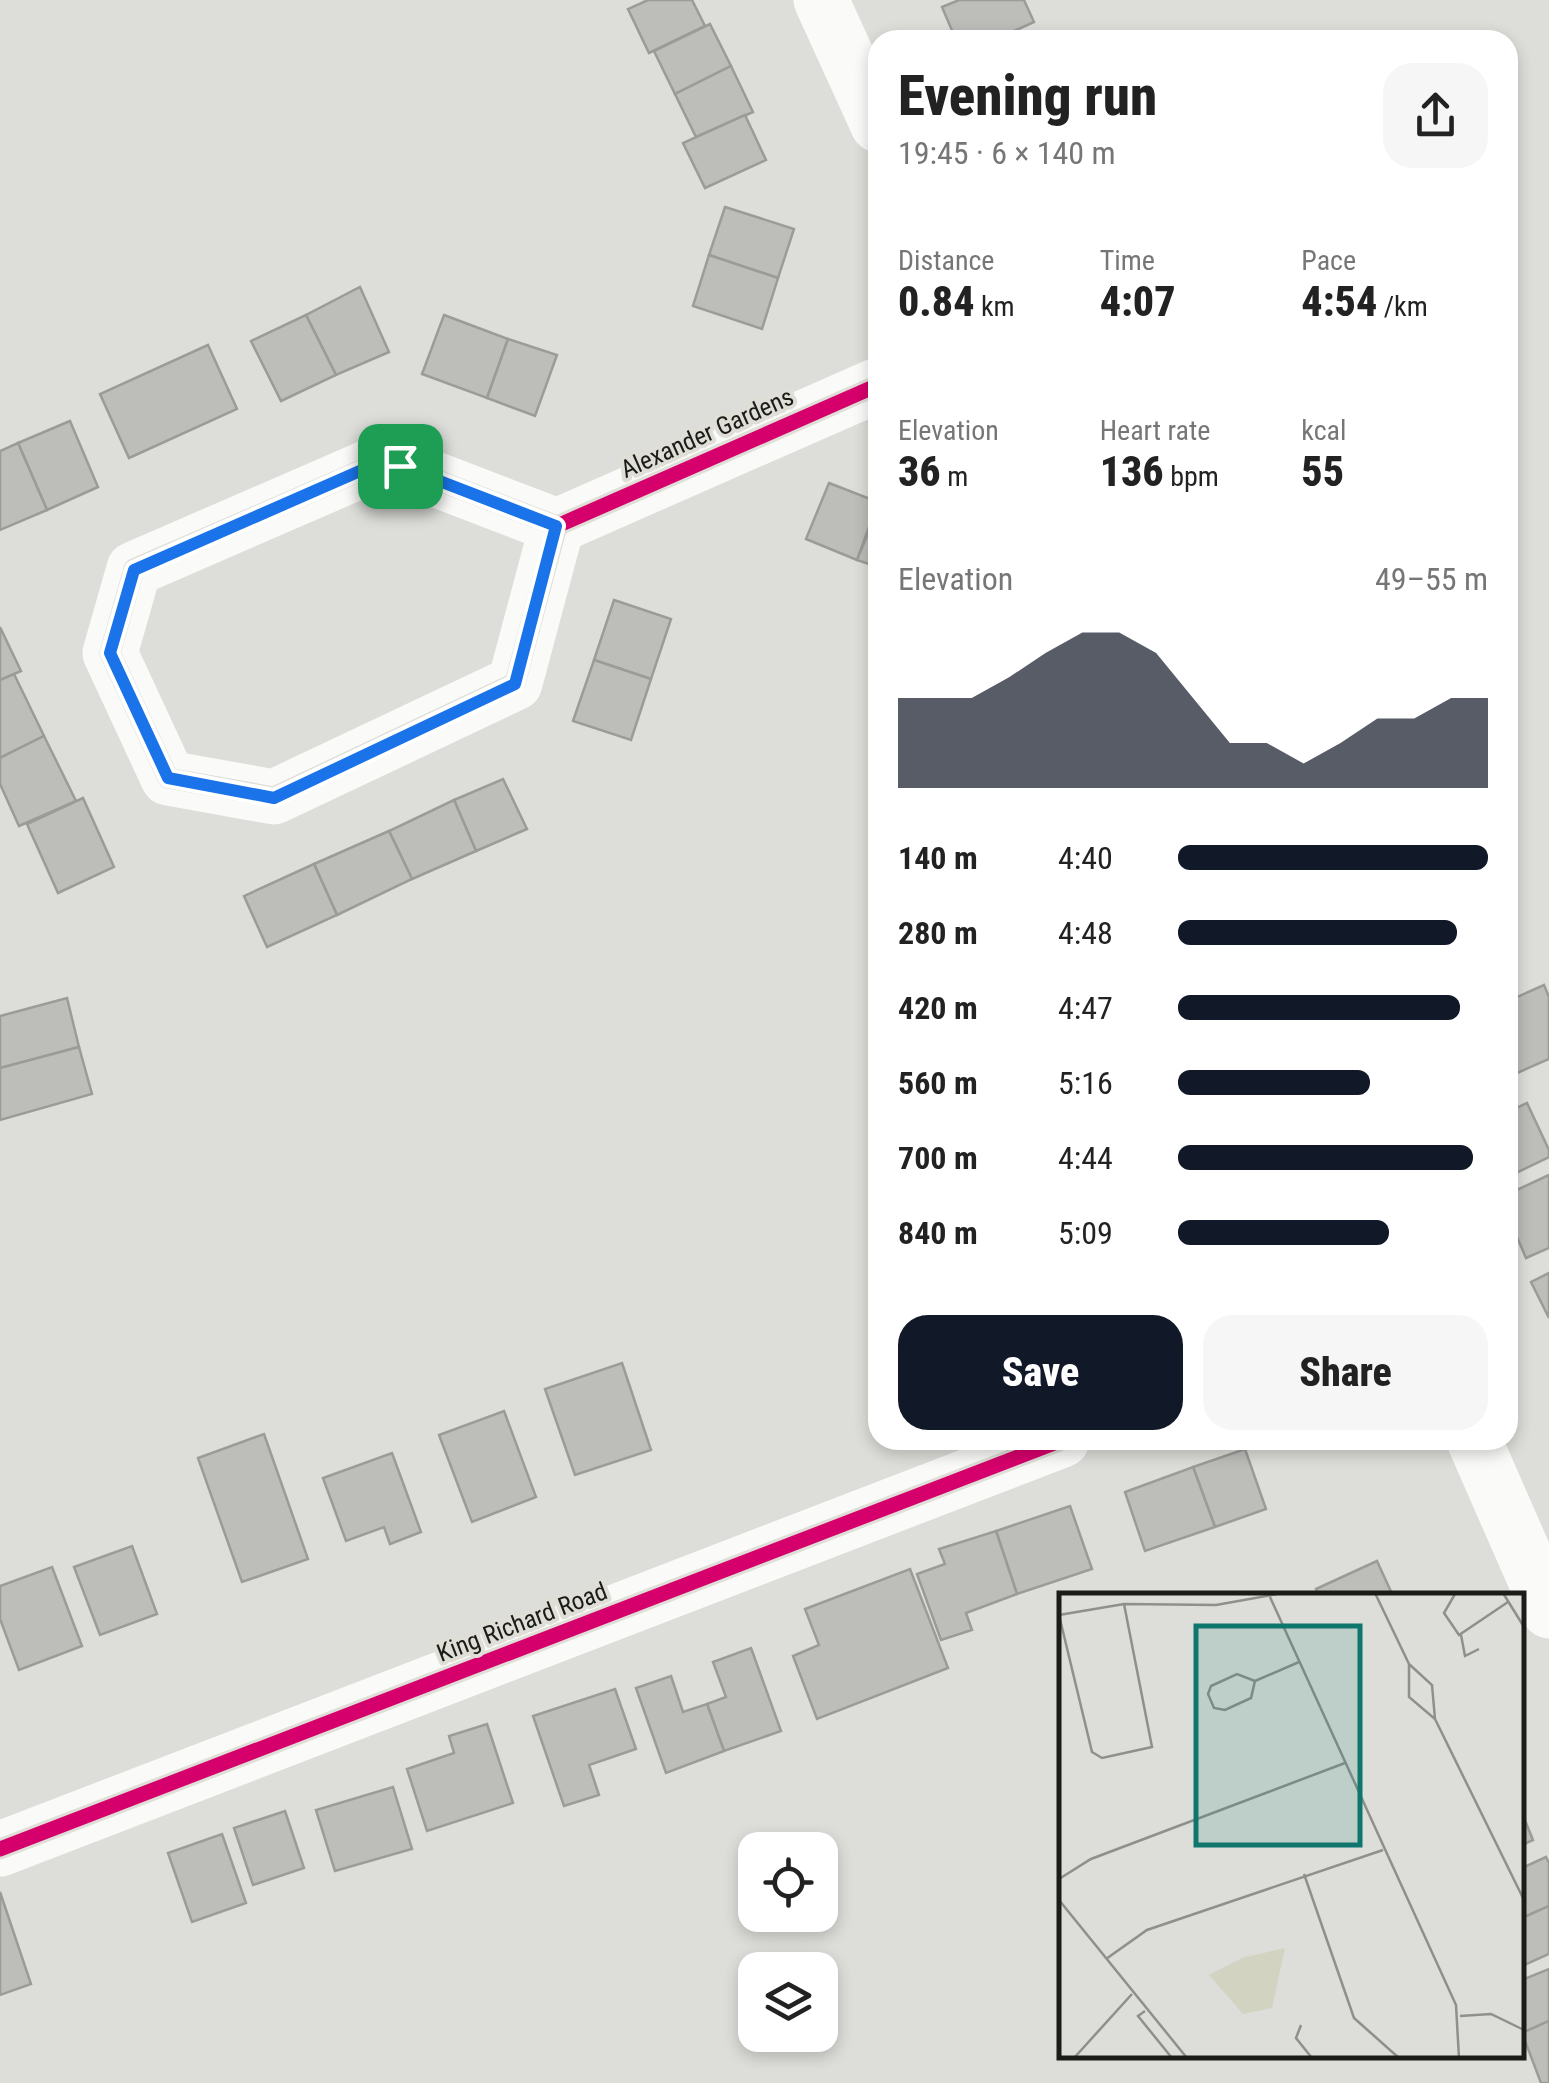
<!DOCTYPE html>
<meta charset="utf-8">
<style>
:root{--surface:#fff;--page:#f6f6f6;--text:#222;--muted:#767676;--accent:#111827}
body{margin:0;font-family:"Roboto Condensed",sans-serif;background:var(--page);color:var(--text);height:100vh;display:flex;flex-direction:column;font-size:38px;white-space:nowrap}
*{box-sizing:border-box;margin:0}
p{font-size:32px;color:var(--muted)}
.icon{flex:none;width:55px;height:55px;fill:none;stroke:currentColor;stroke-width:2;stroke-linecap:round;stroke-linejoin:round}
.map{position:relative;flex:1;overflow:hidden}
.sheet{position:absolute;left:868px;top:30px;width:650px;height:1420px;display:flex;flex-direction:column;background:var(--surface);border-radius:30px;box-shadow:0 5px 15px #0003}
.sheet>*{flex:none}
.controls{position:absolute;left:738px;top:1832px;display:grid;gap:20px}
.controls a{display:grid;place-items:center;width:100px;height:100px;border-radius:20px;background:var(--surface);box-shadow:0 5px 15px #0003;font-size:50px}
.pin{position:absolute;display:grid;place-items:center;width:85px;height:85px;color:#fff;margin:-42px;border-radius:20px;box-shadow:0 5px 15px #0006}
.round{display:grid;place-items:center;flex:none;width:105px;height:105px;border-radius:30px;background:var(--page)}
.headline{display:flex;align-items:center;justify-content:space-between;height:170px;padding:0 30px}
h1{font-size:55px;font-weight:800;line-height:75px}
.stats{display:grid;grid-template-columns:repeat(3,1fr);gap:15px;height:170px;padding:10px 30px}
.stats div{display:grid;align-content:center}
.stats b{font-size:42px;font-weight:800}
.stats small{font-size:28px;font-weight:400}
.stats p{font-size:28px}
.chart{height:280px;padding:20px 30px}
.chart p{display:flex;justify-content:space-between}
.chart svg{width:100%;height:180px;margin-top:10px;fill:var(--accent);opacity:.7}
.button{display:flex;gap:20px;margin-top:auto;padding:20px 30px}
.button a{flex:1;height:115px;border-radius:30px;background:var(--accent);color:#fff;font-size:40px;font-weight:800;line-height:115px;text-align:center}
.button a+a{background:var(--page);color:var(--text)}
ul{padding:0 30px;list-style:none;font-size:32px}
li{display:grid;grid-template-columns:160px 120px 1fr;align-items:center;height:75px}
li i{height:25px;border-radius:12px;background:var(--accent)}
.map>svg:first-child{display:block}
.building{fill:#bdbdba;stroke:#9b9b98;stroke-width:2.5}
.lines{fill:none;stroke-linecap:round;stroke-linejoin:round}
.minor{stroke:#fafaf9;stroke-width:55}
.cycleway-casing{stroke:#dfdfd7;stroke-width:21}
.cycleway{stroke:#d6006c;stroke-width:15}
.route-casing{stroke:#fff;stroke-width:20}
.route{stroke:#1a73e8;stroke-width:12}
.labels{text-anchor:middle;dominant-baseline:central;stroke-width:8;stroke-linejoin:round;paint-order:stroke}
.street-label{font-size:25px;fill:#1b1b18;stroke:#dfdfd7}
.inset-road{fill:none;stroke:#8f8f8c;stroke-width:2.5}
.view{fill:#0f766e;fill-opacity:0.15;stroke:#0f766e;stroke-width:5}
.inset-edge{fill:none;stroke:#1b1b18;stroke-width:5}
</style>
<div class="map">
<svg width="1549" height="2083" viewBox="0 0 1549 2083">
<rect width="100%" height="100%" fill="#ddddd9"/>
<!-- building -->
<g class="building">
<path d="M648,0H692L705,26L649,53L628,9Z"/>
<path d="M959,0H1024L1034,22L994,40H956L942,7Z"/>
<path d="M710,24L731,66L675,94L654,51Z"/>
<path d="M731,66L753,112L696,137L675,94Z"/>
<path d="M745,115L766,160L705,188L683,143Z"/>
<path d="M725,207L794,229L778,278L709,255Z"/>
<path d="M709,255L778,278L762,329L693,306Z"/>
<path d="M360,287L389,352L336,375L306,315Z"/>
<path d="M306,315L336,375L281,401L251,341Z"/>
<path d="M444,315L508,339L487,398L422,374Z"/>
<path d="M508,339L557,355L535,416L487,398Z"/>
<path d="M208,345L237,409L129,458L100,394Z"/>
<path d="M70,421L98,487L47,510L18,443Z"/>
<path d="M18,443L47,510L0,530V451Z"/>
<path d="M829,483L878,502L857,560L806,539Z"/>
<path d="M878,509V567L857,560Z"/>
<path d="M614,600L671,619L651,679L594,660Z"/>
<path d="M0,627L21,671L0,680Z"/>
<path d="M594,660L651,679L631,740L573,721Z"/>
<path d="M14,674L44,736L0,758V680Z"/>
<path d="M44,736L76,801L19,826L0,784V758Z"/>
<path d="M503,779L527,829L476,851L454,800Z"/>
<path d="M83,798L114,867L58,893L27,824Z"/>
<path d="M454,800L476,851L412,879L389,831Z"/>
<path d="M389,831L412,879L337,915L314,864Z"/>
<path d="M314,864L337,915L267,947L244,896Z"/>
<path d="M1544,985L1549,997V1059L1508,1077V1001Z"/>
<path d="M67,998L79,1047L0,1068V1016Z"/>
<path d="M79,1047L92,1094L0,1120V1068Z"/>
<path d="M1527,1103L1549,1150V1157L1508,1177V1112Z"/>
<path d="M1549,1175V1248L1526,1258L1508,1216V1194Z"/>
<path d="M1549,1273V1318L1531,1282Z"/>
<path d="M622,1363L651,1450L575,1475L545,1389Z"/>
<path d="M504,1411L536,1497L472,1522L439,1435Z"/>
<path d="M264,1434L308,1559L242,1582L198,1458Z"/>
<path d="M1245,1449L1266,1509L1215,1527L1193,1467Z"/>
<path d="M392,1453L421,1532L390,1544L384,1527L346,1541L323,1478Z"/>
<path d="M1193,1467L1215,1527L1145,1551L1125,1492Z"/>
<path d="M1070,1506L1092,1569L1017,1594L996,1531Z"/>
<path d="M996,1531L1017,1594L966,1613L972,1630L941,1640L917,1574L945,1564L939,1549Z"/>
<path d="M132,1546L157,1614L100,1635L74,1567Z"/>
<path d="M1377,1561L1393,1596H1319L1316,1589Z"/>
<path d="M52,1567L82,1646L19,1670L0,1619V1586Z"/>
<path d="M910,1569L948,1668L817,1719L793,1656L819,1645L805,1609Z"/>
<path d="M751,1648L781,1731L724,1751L707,1704L726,1697L713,1662Z"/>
<path d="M671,1676L683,1712L707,1704L724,1751L666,1773L636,1688Z"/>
<path d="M615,1689L636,1749L589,1765L599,1795L564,1806L533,1716Z"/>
<path d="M487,1724L513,1803L427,1831L407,1769L454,1753L449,1736Z"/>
<path d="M393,1787L412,1849L335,1871L316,1810Z"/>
<path d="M285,1811L304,1868L253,1885L234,1828Z"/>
<path d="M1522,1813L1533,1840L1522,1845Z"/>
<path d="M222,1834L246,1903L192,1922L168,1853Z"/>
<path d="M1546,1857L1549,1863V1906L1522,1918V1868Z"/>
<path d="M0,1892L31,1984L0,1995Z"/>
<path d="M1549,1906V1954L1522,1966V1918Z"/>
<path d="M1549,1969V2021L1522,2033V1980Z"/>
<path d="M1549,2021V2083H1541L1522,2033Z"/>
</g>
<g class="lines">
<!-- minor -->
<g class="minor">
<path d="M821,0L878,125"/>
<path d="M557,526L515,683L274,797L168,778L110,653L134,569L385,460L557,526L878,385"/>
<path d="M1474,1440L1549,1611"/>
<path d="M0,1849L1062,1440"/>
</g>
<defs>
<g id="cycleway">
<path d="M557,526L515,683L274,797L168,778L110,653L134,569L385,460L557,526L878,385"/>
<path d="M0,1849L1062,1440"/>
</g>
</defs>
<!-- cycleway casing -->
<use href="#cycleway" class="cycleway-casing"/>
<!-- cycleway -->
<use href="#cycleway" class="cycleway"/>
</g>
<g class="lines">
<defs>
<path id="route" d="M385,460L556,526L515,684L274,798L168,778L110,653L134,570Z"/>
</defs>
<!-- route casing -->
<use href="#route" class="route-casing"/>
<!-- route -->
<use href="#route" class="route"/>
</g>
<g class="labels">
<!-- street labels -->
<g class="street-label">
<text transform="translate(707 433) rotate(-24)">Alexander Gardens</text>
<text transform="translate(522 1622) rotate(-21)">King Richard Road</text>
</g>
</g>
<!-- overview -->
<g transform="translate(1059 1593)">
<rect width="465" height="465" fill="#ddddd9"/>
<path d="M226,355L213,415L184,421L150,382L183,365Z" fill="#d3d3c2"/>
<path class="inset-road" d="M316,0L350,71V104L376,126L465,307M444,0L465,34M396,1L385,20L400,42L449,9M211,4L397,412L400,465M0,22L33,159L43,165L93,154L65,11M0,22L65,11L157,12L224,0M402,42L406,63L420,56M350,71L373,92L376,126M196,88L178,81L152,93L149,101L155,115L166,117L192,105L196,88L240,69M245,281L295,425L340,465M0,286L32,266L286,170M0,307L128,465M47,366L88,337L324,257M86,418L79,423L113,465M401,423L432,421L465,437M242,432L237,445L253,465M15,465L73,401"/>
<path class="view" d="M137,33H301V252H137Z"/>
<rect width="465" height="465" class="inset-edge"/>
</g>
</svg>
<div class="controls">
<a><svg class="icon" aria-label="locate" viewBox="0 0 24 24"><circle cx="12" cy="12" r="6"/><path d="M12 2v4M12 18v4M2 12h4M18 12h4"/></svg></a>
<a><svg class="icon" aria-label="layers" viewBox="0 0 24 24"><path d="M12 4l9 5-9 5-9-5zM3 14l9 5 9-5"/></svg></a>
</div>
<div class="pin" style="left:400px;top:466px;background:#1e9e55"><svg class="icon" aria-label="arrive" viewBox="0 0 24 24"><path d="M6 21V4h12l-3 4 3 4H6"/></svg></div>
<section class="sheet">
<div class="headline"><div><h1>Evening run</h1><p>19:45 · 6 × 140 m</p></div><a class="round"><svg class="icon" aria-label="share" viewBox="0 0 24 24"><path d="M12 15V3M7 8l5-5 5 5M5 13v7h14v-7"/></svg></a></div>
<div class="stats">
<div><p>Distance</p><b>0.84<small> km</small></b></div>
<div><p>Time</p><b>4:07</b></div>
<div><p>Pace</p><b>4:54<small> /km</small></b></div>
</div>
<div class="stats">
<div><p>Elevation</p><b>36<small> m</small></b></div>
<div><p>Heart rate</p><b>136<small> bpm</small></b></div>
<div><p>kcal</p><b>55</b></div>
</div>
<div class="chart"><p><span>Elevation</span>49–55 m</p>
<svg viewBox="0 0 160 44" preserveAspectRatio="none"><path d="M0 44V22L10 22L20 22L30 17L40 11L50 6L60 6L70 11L80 22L90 33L100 33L110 38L120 33L130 27L140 27L150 22L160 22V44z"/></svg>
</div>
<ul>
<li><b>140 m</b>4:40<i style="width:100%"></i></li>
<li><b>280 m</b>4:48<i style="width:90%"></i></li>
<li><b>420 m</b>4:47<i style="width:91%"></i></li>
<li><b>560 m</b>5:16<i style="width:62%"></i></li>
<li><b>700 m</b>4:44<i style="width:95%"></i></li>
<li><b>840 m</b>5:09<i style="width:68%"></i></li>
</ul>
<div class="button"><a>Save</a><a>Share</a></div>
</section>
</div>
